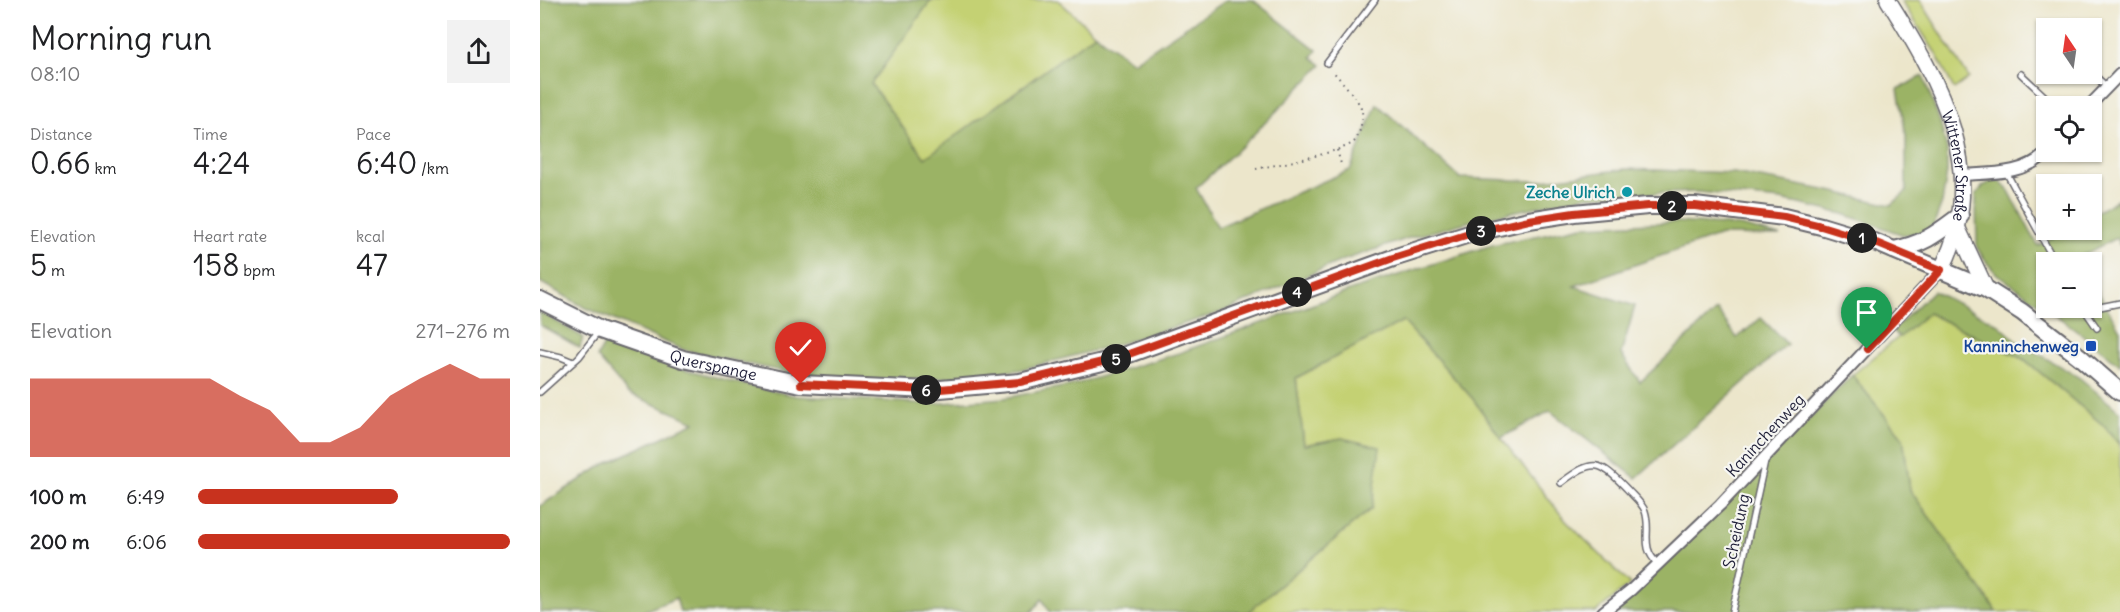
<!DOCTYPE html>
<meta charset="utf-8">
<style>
:root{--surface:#fff;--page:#f2f2f2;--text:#202124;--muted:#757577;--accent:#c8321e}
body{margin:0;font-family:Delius,sans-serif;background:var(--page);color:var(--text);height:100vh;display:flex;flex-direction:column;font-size:22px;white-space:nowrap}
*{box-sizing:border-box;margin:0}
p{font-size:20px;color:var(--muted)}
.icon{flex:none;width:33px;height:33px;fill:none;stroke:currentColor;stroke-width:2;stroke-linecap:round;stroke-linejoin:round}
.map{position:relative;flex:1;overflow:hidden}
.details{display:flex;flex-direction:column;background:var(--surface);width:540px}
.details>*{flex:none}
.needle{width:39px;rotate:347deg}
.fabs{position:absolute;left:1496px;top:18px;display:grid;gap:12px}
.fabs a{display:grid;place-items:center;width:66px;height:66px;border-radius:0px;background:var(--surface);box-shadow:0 2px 4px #0004;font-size:30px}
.pin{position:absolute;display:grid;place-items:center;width:51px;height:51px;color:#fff;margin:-62px -26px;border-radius:50% 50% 50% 0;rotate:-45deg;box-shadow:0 0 6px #0007}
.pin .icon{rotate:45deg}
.km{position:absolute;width:30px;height:30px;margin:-15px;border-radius:50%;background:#222;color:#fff;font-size:16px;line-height:30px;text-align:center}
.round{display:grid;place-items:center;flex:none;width:63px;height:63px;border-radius:0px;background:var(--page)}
.headline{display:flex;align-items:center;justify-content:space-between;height:102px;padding:0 30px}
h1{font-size:33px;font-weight:600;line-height:45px}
.stats{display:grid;grid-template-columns:repeat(3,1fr);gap:9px;height:102px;padding:6px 30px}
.stats div{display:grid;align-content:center}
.stats b{font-size:30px;font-weight:600}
.stats small{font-size:16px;font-weight:400}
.stats p{font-size:16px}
.chart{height:168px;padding:12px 30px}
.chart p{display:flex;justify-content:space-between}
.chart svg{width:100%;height:108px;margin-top:6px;fill:var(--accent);opacity:.7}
ul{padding:0 30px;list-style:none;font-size:20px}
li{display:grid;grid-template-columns:96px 72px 1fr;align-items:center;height:45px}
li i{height:15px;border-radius:8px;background:var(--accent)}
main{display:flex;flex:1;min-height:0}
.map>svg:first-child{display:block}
.green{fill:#c4d173;stroke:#737a57;stroke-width:1.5}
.forest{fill:#9bb365;stroke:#5e6a50;stroke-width:1.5}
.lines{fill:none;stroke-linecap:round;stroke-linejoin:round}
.lane-casing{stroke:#69676d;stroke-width:8}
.street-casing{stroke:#69676d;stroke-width:14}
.secondary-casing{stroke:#69676d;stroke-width:18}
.primary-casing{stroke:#69676d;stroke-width:20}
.path{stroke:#69676d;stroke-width:2;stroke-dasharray:1.5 4.5;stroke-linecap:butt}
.lane{stroke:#fff;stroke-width:5}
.street{stroke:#fff;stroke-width:10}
.secondary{stroke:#fff;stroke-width:15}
.primary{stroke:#fff;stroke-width:16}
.route-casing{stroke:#fff;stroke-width:12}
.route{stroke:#c8321e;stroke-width:8}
.culture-dot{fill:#0f9aa8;stroke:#f6f6f2;stroke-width:2}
.transit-dot{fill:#1a4fb4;stroke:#f6f6f2;stroke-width:2}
.labels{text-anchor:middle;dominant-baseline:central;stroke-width:4.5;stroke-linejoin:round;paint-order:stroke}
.street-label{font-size:16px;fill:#22223b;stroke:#f6f6f2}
.culture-label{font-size:16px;font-weight:bold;fill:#0d838f;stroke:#f6f6f2;text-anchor:end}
.transit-label{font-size:16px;font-weight:bold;fill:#164399;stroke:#f6f6f2;text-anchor:end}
</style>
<main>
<section class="details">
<div class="headline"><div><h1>Morning run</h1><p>08:10</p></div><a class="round"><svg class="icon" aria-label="share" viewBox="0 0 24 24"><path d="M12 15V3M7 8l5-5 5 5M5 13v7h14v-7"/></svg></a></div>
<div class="stats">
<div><p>Distance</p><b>0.66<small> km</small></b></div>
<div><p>Time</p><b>4:24</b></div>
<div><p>Pace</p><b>6:40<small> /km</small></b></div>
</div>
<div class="stats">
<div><p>Elevation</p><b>5<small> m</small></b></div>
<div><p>Heart rate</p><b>158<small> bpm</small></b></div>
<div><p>kcal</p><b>47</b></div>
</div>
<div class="chart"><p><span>Elevation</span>271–276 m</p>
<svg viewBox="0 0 160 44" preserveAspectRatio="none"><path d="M0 44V12L10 12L20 12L30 12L40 12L50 12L60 12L70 19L80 25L90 38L100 38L110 32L120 19L130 12L140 6L150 12L160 12V44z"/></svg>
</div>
<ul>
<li><b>100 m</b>6:49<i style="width:64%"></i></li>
<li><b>200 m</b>6:06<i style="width:100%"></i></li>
</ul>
</section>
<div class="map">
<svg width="1580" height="612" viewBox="0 0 1580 612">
<rect width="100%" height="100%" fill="#f6f6f2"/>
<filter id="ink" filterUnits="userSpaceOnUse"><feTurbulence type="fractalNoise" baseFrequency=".0167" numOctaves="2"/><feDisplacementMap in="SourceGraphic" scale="12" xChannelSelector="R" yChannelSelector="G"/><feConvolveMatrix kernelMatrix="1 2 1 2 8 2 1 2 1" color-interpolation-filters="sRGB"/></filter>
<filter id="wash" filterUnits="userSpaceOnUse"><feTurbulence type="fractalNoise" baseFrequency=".008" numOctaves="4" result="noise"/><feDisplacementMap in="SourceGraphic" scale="24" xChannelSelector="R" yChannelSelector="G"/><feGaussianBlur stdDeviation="1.35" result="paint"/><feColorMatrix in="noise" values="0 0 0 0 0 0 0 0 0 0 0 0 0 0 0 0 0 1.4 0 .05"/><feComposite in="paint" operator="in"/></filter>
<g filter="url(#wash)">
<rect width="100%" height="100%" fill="#ece6cb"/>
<!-- green -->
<g class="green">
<path d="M391,0H518L555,34L385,159L330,84Z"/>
<path d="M1361,0H1380L1429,78L1414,89L1395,52Z"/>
<path d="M1388,313L1485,360L1562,424L1580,444V612H1457L1370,490L1363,438L1312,375Z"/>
<path d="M863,320L933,399L961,438L1026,521L1090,584L1056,612H708L832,508L802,438L764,445L756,378Z"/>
</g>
<!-- forest -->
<g class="forest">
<path d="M0,0H391L331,84L385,158L555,34L593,62L686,0H713L777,50L772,57L782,65L709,139L656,188L678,227L810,170L837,104L920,178L996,181L1086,169L1194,173L1290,191L1351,205L1366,192V136L1358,89L1383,76L1400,122L1407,150V172L1402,203L1393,227L1382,233L1364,235L1303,214L1241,200L1158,192L1046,196L931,221L869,238L801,261L682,312L575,345L479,370L419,377L332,381L260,375L144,350L44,307L0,282Z"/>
<path d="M1452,181H1460L1469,191L1498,246L1526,230H1551V215L1577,200L1580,207V246L1576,238L1539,257L1542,262H1506V308H1551V279L1580,330V365L1535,329L1457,274L1448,264L1437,248L1436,195L1443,186Z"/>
<path d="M1137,222L1200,226L1240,236L1181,235L1034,286L1095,306L1081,354L1100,382L1177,310L1197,338L1221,318L1247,344L1096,478L1010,411L961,438L933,399L863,321L756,378L764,445L802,438L840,447L832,508L708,612H510L502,599L492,612H140L136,598L102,612H0V506L63,465L155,422L88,393L57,357L67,340L137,367L202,384L257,396L392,404L464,398L533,385L639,353L815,289L952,245L1043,226Z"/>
<path d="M1393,291L1458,324L1478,342L1540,378L1580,412V444L1562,424L1485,360L1388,313L1360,337L1352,331Z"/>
<path d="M0,312L43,337L40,348L0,325Z"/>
<path d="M1312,375L1363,438L1370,490L1457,612H1070L1097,592Z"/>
</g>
</g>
<g filter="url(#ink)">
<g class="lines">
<defs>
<g id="lane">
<path d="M787,63L835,0"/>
<path d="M1551,72L1567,87"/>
<path d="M1481,74L1515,106"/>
<path d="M1466,172L1515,262"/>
<path d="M1544,309L1557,328"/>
<path d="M1545,310L1580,303"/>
<path d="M0,352L21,357L33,362"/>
<path d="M0,392L39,357L59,331"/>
<path d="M1021,483C1054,458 1059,460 1087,489C1093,496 1102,503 1105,511C1112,532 1099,546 1118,564"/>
<path d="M1192,612L1225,461"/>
</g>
<g id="street">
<path d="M1549,106L1580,74"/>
<path d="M1422,175C1451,173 1485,175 1507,152"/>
<path d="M1063,612L1092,589L1180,505L1401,270"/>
</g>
<g id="secondary">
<path id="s1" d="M1348,0C1400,82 1452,174 1401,270"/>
<path d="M1418,229L1446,289"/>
</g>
<g id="primary">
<path d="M1354,250C1384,244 1396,234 1420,216"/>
<path id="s2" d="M0,300L60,330L143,359L261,384L389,390L480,382L575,359L853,258L929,234L989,220L1034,213L1108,206H1155L1244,217L1281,226L1337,243L1446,289L1482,312L1540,357L1580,392"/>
</g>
</defs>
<!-- lane casing -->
<use href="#lane" class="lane-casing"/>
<!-- street casing -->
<use href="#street" class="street-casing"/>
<!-- secondary casing -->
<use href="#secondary" class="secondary-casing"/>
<!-- primary casing -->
<use href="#primary" class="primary-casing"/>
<!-- path -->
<g class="path">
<path d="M797,150L801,164"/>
<path d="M716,169C735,165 803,152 814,142C820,136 823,119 822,111C820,100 799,79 792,70"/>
<path d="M1549,348L1554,337"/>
</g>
<!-- lane -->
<use href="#lane" class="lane"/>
<!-- street -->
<use href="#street" class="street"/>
<!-- secondary -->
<use href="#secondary" class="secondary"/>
<!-- primary -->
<use href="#primary" class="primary"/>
</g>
</g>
<g class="lines" filter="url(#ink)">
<defs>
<path id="route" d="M261,384L389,390L480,382L575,359L853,258L929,234L989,220L1034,213L1108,206H1155L1244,217L1281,226L1336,243L1401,270L1327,349"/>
</defs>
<!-- route casing -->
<use href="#route" class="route-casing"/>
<!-- route -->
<use href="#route" class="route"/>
</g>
<!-- markers -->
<circle class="culture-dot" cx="1087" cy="192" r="6"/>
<rect class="transit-dot" x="1545" y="340" width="12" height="12" rx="3"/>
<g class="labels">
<!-- street labels -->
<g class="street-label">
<text stroke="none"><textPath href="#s1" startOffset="182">Wittener Straße</textPath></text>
<text stroke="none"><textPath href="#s2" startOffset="186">Querspange</textPath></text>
<text transform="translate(1225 435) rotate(-47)">Kaninchenweg</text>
<text transform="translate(1196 531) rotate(-78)">Scheidung</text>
</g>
<!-- culture labels -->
<g class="culture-label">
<text x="1075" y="192">Zeche Ulrich</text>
</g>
<!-- transit labels -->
<g class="transit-label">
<text x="1539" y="346">Kanninchenweg</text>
</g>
</g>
</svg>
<div class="fabs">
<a><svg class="needle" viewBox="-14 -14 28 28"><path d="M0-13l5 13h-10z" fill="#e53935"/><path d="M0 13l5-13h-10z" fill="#757577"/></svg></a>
<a><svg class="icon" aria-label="locate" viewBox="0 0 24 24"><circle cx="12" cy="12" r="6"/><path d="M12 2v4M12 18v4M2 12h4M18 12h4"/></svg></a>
<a>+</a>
<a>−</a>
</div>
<div class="pin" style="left:1327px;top:349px;background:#1e9e55"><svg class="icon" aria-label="arrive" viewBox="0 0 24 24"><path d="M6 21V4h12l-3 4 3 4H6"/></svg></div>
<div class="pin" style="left:261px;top:384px;background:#d93025"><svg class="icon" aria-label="check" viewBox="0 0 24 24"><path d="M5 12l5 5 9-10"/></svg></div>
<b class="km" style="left:1322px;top:238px">1</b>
<b class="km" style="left:1132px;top:206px">2</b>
<b class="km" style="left:941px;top:231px">3</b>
<b class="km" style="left:757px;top:292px">4</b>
<b class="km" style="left:576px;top:359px">5</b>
<b class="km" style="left:386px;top:390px">6</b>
</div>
</main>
